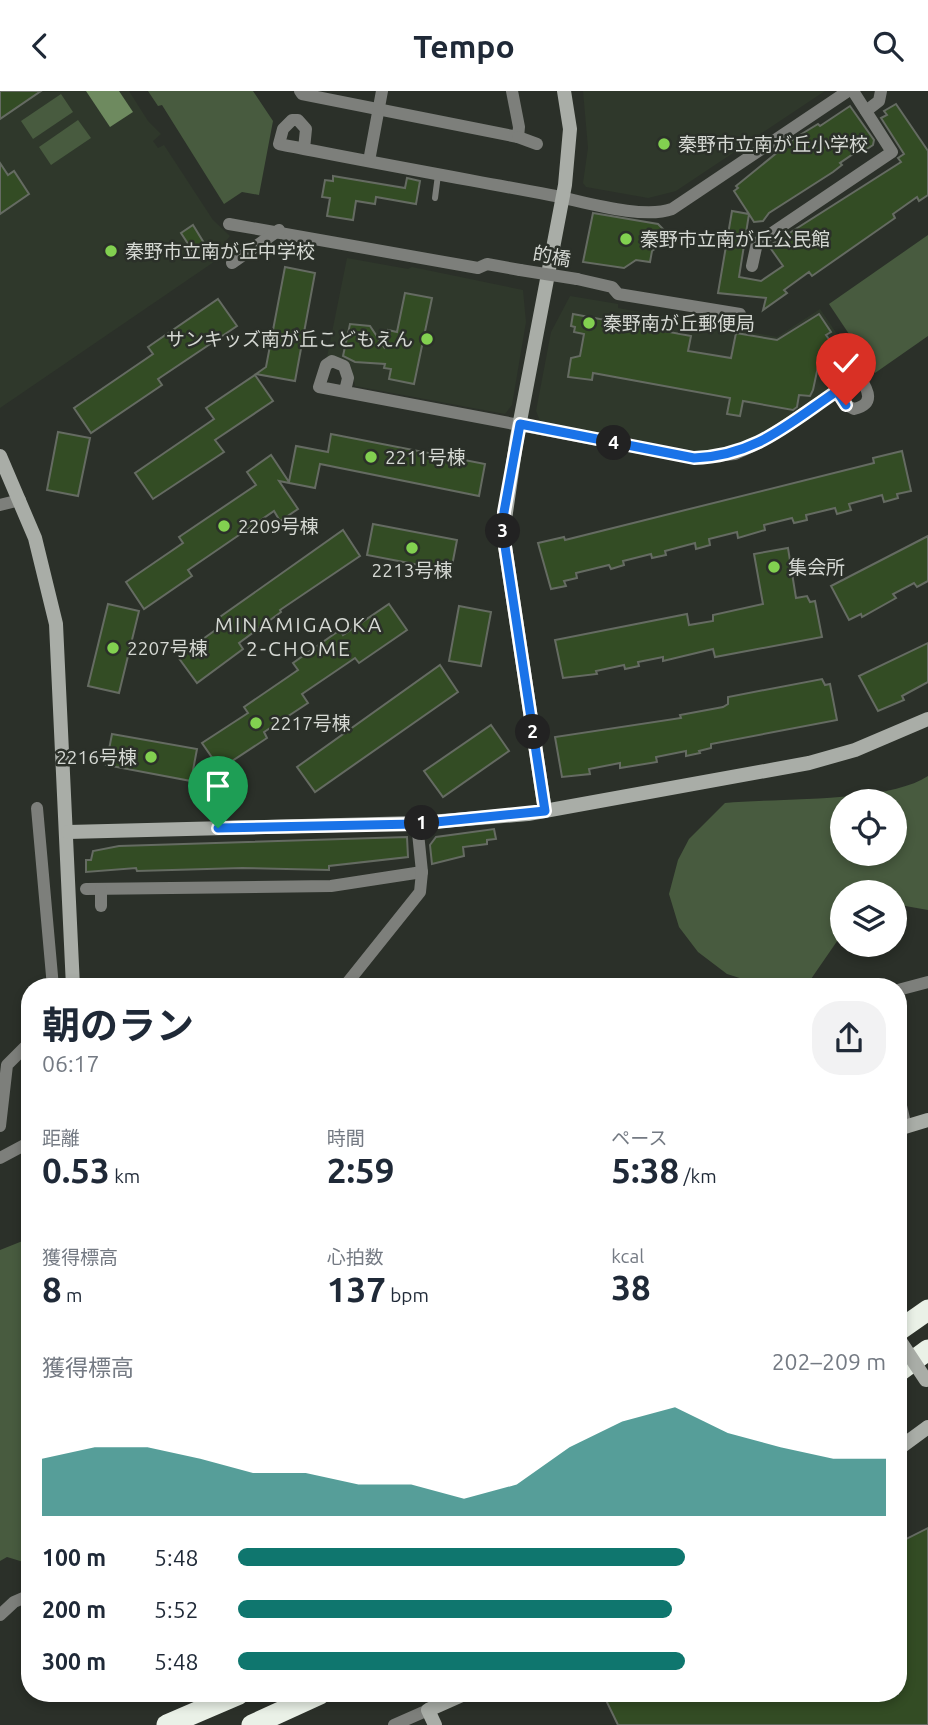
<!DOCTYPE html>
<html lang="ja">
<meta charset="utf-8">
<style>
:root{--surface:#fff;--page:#f2f2f3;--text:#1f2937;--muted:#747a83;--accent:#0f766e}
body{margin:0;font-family:Ubuntu,"Noto Sans JP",sans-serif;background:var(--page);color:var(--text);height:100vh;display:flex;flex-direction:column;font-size:26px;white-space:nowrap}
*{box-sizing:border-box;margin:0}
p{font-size:23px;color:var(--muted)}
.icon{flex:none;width:38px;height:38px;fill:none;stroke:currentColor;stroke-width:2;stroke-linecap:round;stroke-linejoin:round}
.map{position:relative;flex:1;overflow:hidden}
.details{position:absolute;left:21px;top:887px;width:886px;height:724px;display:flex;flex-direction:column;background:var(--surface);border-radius:28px;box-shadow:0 4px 10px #0003}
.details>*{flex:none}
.tools{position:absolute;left:830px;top:698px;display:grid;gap:14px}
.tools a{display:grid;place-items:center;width:77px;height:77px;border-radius:50%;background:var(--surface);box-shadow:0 4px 10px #0003;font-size:35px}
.pin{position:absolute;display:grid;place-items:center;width:60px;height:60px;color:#fff;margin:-72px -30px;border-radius:50% 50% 50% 0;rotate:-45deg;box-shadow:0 0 7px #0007}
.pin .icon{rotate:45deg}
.km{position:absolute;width:35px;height:35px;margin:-18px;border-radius:50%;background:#222;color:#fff;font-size:19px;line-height:35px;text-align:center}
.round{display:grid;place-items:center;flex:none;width:74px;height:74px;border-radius:28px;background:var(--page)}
.overview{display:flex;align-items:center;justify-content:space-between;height:119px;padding:0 21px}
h1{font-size:38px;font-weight:700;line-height:52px}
.metrics{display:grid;grid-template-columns:repeat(3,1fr);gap:10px;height:119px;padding:7px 21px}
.metrics div{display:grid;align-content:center}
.metrics b{font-size:35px;font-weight:700}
.metrics small{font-size:19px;font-weight:400}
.metrics p{font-size:19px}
.chart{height:196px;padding:14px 21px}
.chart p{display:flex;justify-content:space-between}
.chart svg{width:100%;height:126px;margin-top:7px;fill:var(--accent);opacity:.7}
ul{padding:0 21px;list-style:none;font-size:23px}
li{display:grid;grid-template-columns:112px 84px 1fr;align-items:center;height:52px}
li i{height:18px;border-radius:9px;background:var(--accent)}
header{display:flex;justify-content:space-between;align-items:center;height:91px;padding:0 21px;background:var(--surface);font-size:32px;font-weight:700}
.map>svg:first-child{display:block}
.built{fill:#2f382b}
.green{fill:#485b3f;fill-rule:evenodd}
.water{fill:#6e8a5f}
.building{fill:#334c24;stroke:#656b62;stroke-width:2}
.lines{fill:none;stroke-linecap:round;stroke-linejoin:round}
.lane{stroke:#7d7f7b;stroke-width:6}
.street{stroke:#7d7f7b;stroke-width:12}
.secondary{stroke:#a9ada7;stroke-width:14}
.highway{stroke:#eaf1e7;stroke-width:21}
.street-bridge{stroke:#7d7f7b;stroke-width:12}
.secondary-bridge{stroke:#a9ada7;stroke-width:14}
.route-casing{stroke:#fff;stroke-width:14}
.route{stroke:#1a73e8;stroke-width:9}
.poi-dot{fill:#82d050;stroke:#2b3029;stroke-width:2.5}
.labels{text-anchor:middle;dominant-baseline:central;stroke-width:5;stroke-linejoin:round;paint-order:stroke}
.poi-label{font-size:19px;fill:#d5d8d3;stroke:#2b3029;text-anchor:start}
.street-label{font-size:19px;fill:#d5d8d3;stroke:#2b3029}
.neighbourhood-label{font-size:21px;letter-spacing:2px;fill:#d5d8d3;stroke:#2b3029}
</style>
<header><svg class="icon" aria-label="back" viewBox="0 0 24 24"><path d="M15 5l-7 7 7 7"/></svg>Tempo<svg class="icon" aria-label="search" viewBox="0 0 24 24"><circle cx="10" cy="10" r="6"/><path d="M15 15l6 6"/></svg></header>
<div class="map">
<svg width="928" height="1634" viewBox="0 0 928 1634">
<rect width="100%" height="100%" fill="#2b3029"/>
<!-- built -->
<g class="built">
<path d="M0,0H129L148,30L161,43L153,50L158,57L164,54L213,129L230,145L222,155L224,164L0,317Z"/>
<path d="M583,0H825L744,54L742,52L739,58L676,100L648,107L586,96L583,92L588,57Z"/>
<path d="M347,167L408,178L412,176L523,199L526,231L512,314L505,323L355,295L351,275L346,269L327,266Z"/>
<path d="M570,205L618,213V217L777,246L820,218L860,277L750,352L727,360H697L540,330L536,320L551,241Z"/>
</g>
<!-- green -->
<g class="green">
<path d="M148,0H253L273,30L259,104L242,101L224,113L162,14L158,15Z"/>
<path d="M61,3L73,21L33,48L21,30Z"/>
<path d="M78,29L91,47L51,74L39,56Z"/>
<path d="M928,144V245L875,282L829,213Z"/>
<path d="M928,685V819L894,813V802H842V843L811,888L794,896H768L727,883L698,861L679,836L669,803L678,769L689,748L725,712C776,707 888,712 928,685ZM842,710H894V763H842Z"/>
<path d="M25,1149L30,1151V1473L7,1466L0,1470V1159Z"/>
</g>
<!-- water -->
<path class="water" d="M86,0H119L133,21L110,36Z"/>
<!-- building -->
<g class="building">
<path d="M0,0H41L0,28Z"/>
<path d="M896,13L928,60V104L919,110L917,106L893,123L895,127L812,185L809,181L784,199L787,202L763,219L766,207L718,202L732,120L749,123L734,100L738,97L736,95L795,47L818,33L820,35L850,15L874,49L873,54L864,60L862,57L840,72L842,74L833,81L769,122L763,130L754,131L749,123L739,186L761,190L783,175L769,155L901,71L898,67L904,63L881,27L887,24L884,20Z"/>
<path d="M0,72L8,84L14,80L29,103L0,123Z"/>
<path d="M333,85L405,97L407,87L420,90L416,113L376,106L375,113L356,110L353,129L327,125L330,107L322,106L325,89L333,90Z"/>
<path d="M593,122L658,133L665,140L666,150L652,160L650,171L636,169L624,177L583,171Z"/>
<path d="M193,134L204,152L192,159L181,142Z"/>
<path d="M285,176L315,182L295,290L256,283L266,276Z"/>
<path d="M405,202L432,207L414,293L389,288L391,278L384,277L385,273L355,271L343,265L350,233L370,235L384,256L388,239L397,241Z"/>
<path d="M218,208L237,235L158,288L162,294L91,342L74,317L153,263L148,256Z"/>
<path d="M573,223L691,245L688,260L731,267L736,242L777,249L819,223L831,241L826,244L831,251L822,257L813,299L810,305L799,304L797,316L793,319L743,310L740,325L727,323L730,307L593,282L592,289L568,286L571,267L580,265L584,243L574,241L575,236L571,235Z"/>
<path d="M255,284L273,310L215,349L224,361L153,408L135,382L214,328L206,317Z"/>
<path d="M58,341L90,347L78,405L47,399Z"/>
<path d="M331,343L485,373L479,405L320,373L315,397L279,390L298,418L280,430L274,420L188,479L192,485L144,518L126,491L183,452L179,446L256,394L247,381L271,364L289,391L296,355L328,361Z"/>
<path d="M902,360L911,400L897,403L898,407L884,411L882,404L849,413L851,419L837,423L835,417L806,424L807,429L794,432L792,427L764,434L765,439L738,447L737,441L709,448L710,454L696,458L695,452L665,460L666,464L652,467L651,463L623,470L624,474L611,478L609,474L576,482L577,487L564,490L566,495L551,498L538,452L564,446L565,449L874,372L873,367Z"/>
<path d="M373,433L457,449L451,480L367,464Z"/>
<path d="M343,439L360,465L280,519L281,521L239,552L243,558L197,592L178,566L221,535L217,528Z"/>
<path d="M928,445V490L917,496L914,492L893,503L896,507L862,526L861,523L849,529L831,495Z"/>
<path d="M788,457L796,507L807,505L810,511L815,510L822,546L715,566L713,558L663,570V566L638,571L639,575L625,578L624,574L596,580L597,583L563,587L555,549L687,523L689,534L713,530V524L763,513L754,463Z"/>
<path d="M108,513L139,520L119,602L88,595Z"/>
<path d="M389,513L407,539L359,572L355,567L302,603L308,612L264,641L267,647L220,678L202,652L248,622L244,616L298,579L293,572L340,539L343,544Z"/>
<path d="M459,515L491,521L481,575L449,570Z"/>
<path d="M928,552V591L902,605L904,609L878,620L859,585Z"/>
<path d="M440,574L458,601L315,701L297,676Z"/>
<path d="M822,588L825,594L830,593L837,629L711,653V657L699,660L700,662L686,665V660L656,666L657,671L620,677V672L589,678L590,683L562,686L555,646L681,627L680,624L723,616L728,613V606Z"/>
<path d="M491,634L509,660L443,706L424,680Z"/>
<path d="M112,643L197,658L191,690L106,674Z"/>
<path d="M494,738L496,748L487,749V753L463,756L464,765L432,773L430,754L436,746Z"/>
<path d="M407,746L408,766L329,775V779L242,777L137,780L136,777L86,781V769H91L93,760L119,755Z"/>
<path d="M928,1437V1634H618L603,1603H898V1452Z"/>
</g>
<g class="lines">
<!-- lane -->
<path class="lane" d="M435,107L438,84"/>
<!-- street -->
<g class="street">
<path d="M300,0L302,3L518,46L519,36L512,0"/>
<path d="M866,20L879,10L881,0"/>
<path d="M518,46L537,53"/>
<path d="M304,58L306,38L298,29H292L283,38L279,53C369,71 459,87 550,104C582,110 642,129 672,118L848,0"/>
<path d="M369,70L382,0"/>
<path d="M229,133L478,177L487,173L520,179"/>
<path d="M232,172L279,139"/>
<path d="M752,175L757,152L892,61L853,0"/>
<path d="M577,188L612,196L618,203L740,223"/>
<path d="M345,300L348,287L344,275L332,270L326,274L319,296L694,367L735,363L759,352L859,285C869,300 875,313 854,318L846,314L837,300"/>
<path d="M0,414L20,409"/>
<path d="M37,717L53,896"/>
<path d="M86,798L331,795L422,781"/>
<path d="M101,798V815"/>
<path d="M344,896L420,801L422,781L417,732"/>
<path d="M898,899L928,891"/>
<path d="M898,1002L906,1036"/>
<path d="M0,1035L7,974L30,951"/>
<path d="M0,1067L30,1051"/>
<path d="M0,1524L14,1511L30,1504"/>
<path d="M394,1634L428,1619"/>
</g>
<!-- secondary -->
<g class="secondary">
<path d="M0,365L35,447L56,533L73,896"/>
<path d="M545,720L503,442L517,346L565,94L570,38L564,0"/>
<path d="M68,741L417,732L528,723L809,672L855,659L928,628"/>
<path d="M898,1038L928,1029"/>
<path d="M898,1358L928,1336"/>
<path d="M435,1634L428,1619L464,1603"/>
</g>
<!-- highway -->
<g class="highway">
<path d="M898,1240L928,1219"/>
<path d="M898,1281L928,1259"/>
<path d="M167,1634L239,1603"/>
<path d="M252,1634L320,1603"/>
</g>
<!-- street-bridge -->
<path class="street-bridge" d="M520,179L577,188"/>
<!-- secondary-bridge -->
<path class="secondary-bridge" d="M898,1247L926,1289"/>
</g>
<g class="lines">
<defs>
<path id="route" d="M218,737L416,733L545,720L503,442L504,421L520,333L694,367C755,365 788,333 837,300L846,314"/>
</defs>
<!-- route casing -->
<use href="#route" class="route-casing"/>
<!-- route -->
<use href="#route" class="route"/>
</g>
<!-- markers -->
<g class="poi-dot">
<circle cx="664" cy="53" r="7"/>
<circle cx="626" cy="148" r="7"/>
<circle cx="111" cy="160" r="7"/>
<circle cx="589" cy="232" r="7"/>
<circle cx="427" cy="248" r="7"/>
<circle cx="371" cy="366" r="7"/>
<circle cx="224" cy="435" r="7"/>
<circle cx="412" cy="457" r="7"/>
<circle cx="774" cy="476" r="7"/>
<circle cx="113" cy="557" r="7"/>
<circle cx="256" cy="632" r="7"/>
<circle cx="151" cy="666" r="7"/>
</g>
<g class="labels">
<!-- poi labels -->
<g class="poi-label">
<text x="678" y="53">秦野市立南が丘小学校</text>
<text x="640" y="148">秦野市立南が丘公民館</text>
<text x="125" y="160">秦野市立南が丘中学校</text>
<text x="603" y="232">秦野南が丘郵便局</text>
<text x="413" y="248" text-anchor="end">サンキッズ南が丘こどもえん</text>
<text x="385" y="366">2211号棟</text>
<text x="238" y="435">2209号棟</text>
<text x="788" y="476">集会所</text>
<text x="412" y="479" text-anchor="middle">2213号棟</text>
<text x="127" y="557">2207号棟</text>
<text x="270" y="632">2217号棟</text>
<text x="137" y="666" text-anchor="end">2216号棟</text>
</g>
<!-- street labels -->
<g class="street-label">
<text transform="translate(552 165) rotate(10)">的橋</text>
</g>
<!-- neighbourhood labels -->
<g class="neighbourhood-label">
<text x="299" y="533">MINAMIGAOKA<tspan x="299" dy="24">2-CHOME</tspan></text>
</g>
</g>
</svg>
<div class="tools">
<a><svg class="icon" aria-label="locate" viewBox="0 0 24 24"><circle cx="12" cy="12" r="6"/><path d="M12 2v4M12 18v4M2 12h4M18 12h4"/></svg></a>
<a><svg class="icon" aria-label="layers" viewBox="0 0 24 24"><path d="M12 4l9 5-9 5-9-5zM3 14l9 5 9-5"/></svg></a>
</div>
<div class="pin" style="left:218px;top:737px;background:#1e9e55"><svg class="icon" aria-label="arrive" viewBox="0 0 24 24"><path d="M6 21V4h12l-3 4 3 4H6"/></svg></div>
<div class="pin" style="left:846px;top:314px;background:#d93025"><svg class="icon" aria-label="check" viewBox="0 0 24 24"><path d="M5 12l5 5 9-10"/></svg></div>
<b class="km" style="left:422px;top:732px">1</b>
<b class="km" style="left:533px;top:641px">2</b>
<b class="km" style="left:503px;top:440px">3</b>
<b class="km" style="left:614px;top:352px">4</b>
<section class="details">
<div class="overview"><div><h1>朝のラン</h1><p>06:17</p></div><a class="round"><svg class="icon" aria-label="share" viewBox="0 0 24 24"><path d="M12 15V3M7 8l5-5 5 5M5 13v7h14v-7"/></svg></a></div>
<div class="metrics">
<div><p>距離</p><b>0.53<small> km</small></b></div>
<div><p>時間</p><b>2:59</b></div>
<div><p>ペース</p><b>5:38<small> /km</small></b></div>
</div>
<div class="metrics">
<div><p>獲得標高</p><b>8<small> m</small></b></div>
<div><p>心拍数</p><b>137<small> bpm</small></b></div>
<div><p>kcal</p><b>38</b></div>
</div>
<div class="chart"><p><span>獲得標高</span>202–209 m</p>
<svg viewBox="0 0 160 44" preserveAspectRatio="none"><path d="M0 44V24L10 20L20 20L30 24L40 29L50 29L60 33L70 33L80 38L90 33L100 20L110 11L120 6L130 15L140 20L150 24L160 24V44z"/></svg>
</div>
<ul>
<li><b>100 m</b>5:48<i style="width:69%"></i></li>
<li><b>200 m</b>5:52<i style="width:67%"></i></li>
<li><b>300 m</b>5:48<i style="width:69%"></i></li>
</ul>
</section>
</div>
